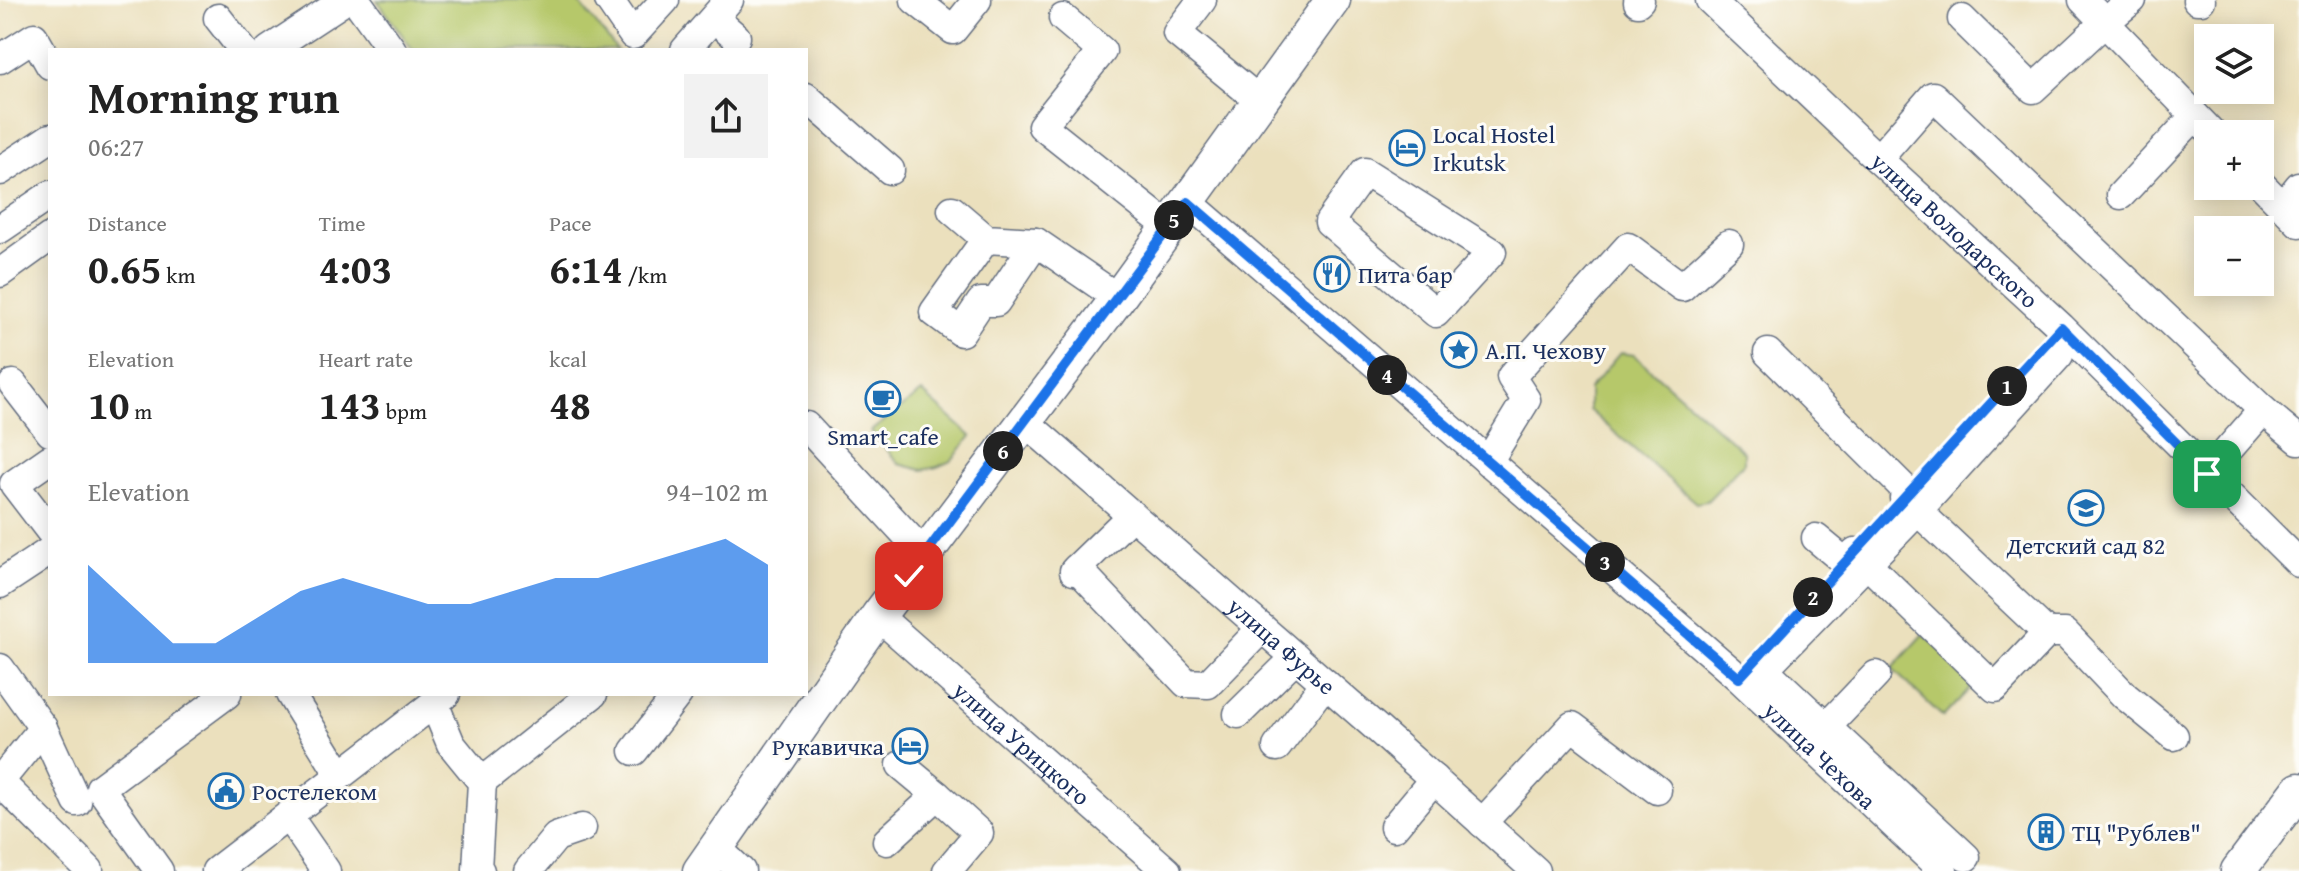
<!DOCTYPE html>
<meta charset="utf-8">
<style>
:root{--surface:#fff;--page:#f2f2f2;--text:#222;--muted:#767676;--accent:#1a73e8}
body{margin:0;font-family:"Gentium Book Plus",serif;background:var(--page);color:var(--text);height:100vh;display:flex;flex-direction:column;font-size:30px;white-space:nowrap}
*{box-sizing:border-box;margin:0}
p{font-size:26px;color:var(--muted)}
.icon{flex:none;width:44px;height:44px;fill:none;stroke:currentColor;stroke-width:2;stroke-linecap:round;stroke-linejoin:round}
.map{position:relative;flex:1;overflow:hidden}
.drawer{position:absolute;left:48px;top:48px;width:760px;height:648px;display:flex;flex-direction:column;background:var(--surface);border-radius:0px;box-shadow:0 4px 20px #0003}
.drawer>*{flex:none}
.buttons{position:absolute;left:2194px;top:24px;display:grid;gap:16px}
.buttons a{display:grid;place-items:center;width:80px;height:80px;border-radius:0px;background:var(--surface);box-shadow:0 4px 20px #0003;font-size:40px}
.pin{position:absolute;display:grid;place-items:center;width:68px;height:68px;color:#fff;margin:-34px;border-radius:16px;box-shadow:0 4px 12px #0006}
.km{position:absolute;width:40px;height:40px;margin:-20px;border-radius:50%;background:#222;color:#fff;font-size:22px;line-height:40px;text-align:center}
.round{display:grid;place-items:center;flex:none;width:84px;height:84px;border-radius:0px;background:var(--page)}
.summary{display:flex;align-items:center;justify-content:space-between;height:136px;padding:0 40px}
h1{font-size:44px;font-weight:700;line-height:60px}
.metrics{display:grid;grid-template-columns:repeat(3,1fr);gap:12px;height:136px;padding:8px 40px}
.metrics div{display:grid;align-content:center}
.metrics b{font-size:40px;font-weight:700}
.metrics small{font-size:22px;font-weight:400}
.metrics p{font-size:22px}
.chart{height:224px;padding:16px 40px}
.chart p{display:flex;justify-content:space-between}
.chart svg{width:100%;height:144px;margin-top:8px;fill:var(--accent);opacity:.7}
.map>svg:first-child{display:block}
.green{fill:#b6c86b;stroke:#687c64;stroke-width:2}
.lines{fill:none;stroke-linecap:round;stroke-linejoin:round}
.minor-casing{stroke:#646d7f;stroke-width:31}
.major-casing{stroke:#646d7f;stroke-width:37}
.minor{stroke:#fff;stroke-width:28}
.major{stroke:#fff;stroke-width:34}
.route-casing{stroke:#fff;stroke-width:16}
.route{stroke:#1a73e8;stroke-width:10}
.labels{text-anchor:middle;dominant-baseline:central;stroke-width:6;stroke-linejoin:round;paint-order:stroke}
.poi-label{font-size:24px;fill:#1b2f5e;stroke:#fdfcf7;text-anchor:start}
.street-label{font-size:24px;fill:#1b2f5e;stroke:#fdfcf7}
</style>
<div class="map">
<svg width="2299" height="871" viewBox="0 0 2299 871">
<rect width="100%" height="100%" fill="#fdfcf7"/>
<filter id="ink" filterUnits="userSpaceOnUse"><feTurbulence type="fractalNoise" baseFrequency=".0125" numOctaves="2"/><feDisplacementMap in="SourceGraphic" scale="16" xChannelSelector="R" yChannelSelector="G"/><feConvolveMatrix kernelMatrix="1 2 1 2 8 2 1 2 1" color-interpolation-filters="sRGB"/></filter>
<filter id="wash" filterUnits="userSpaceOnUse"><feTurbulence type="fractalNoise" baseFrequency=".006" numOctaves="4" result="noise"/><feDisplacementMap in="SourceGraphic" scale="32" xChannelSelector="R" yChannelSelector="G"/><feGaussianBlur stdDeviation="1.8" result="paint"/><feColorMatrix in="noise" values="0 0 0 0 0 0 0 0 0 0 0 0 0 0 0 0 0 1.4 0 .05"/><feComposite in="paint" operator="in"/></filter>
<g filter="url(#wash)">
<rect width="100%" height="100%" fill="#ebe0bd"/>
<!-- green -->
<g class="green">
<path d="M377,0H577L617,50H413Z"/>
<path d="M1620,353L1634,355L1744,452V463L1707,501L1696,503L1589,410V389Z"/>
<path d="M922,392L971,436L951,461L937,467L922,470L899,464L871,431Z"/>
<path d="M1924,634L1976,682L1943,717L1892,669Z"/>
</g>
</g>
<g filter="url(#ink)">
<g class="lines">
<defs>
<g id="minor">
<path d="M356,0L392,50"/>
<path d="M609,0L633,35L665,0"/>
<path d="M915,0L953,30L977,0"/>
<path d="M1202,0L1177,33L1260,101"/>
<path id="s1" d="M1710,0L1878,159L2061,327L2299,563"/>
<path d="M2083,0L2213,134"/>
<path d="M2197,0H2201"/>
<path d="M1638,2L1640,0"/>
<path d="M218,18L243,50"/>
<path d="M714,18L736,37"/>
<path d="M1063,18L1102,51L1042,126L1169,227"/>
<path d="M1962,19L2033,89L2104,23L2132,0"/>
<path d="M269,50L345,0"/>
<path d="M685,50L729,0"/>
<path d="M0,59L34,37L50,65"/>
<path d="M806,97L890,170"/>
<path d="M1878,159L1933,96L2263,410L2207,474"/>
<path d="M0,171L50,138"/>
<path d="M1365,172L1492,252L1436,313L1329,222Z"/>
<path d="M2260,183L2299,223"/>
<path d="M2121,195L2195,116"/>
<path id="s2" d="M1188,202L1739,678L1943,871"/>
<path d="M2283,206L2299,186"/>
<path d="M952,210L986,239L1036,242L1118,298"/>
<path d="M0,229L50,195"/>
<path d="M986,239L934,312L961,332L981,302H996L1036,242"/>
<path d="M0,273L50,237"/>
<path d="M1768,353L1909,493"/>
<path d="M13,384L50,432"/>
<path d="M2263,410L2299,440"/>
<path id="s3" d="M1024,421L1379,730L1536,871"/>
<path d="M806,426L925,555"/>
<path d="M50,459L14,484L50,531"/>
<path d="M1488,462L1526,400L1511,377L1628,247L1682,287L1729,244"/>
<path d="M1816,538L1845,562"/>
<path d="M1855,552L1995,688L2047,633L1904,498"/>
<path d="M1077,568L1186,683L1208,684L1262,628"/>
<path d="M1074,571L1132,515"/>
<path d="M0,584L50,551"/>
<path id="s4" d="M878,616L1167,871"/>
<path d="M2047,633H2065L2125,696L2174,736"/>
<path d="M0,668L43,728L0,781"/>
<path d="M290,694L340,775"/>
<path d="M434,703L451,744L482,782L477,869L480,871"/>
<path d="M1238,714L1296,657"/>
<path d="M43,728L77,802"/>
<path d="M1813,741L1876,675"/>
<path d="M1277,747L1325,683"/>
<path d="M634,751L678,694"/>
<path d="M0,782L89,870"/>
<path d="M482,782L593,694"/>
<path d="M937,795L979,833L947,871"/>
<path d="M288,816L326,871"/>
<path d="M1482,823L1572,726L1657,790"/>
<path d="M1394,827L1434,779"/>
<path d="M887,841L937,795L901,765"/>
<path d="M717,848L741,871"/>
<path d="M1966,857L1764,669L1911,518L2059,355"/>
<path d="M159,871L100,788L227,694"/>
<path d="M216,871L446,694"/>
<path d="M528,871L556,837L582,828"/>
</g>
<g id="major">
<path d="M700,871L878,616L1118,298L1333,0"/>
<path d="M2238,871L2299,790"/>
</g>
</defs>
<!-- minor casing -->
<use href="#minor" class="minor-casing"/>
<!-- major casing -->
<use href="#major" class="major-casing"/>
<!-- minor -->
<use href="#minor" class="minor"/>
<!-- major -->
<use href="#major" class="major"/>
</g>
</g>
<g class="lines" filter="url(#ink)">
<defs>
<path id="route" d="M909,576L1188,202L1739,678L2061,327L2207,474"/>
</defs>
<!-- route casing -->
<use href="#route" class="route-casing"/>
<!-- route -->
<use href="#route" class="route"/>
</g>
<!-- icons -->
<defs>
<symbol id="hotel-ring" viewBox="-11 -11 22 22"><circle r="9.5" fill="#fdfcf7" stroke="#1f6fb2" stroke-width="1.5"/><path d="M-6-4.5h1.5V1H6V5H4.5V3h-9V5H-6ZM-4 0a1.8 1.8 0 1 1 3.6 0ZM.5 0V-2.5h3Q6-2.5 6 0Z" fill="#1f6fb2"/></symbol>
<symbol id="restaurant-ring" viewBox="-11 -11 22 22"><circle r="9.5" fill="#fdfcf7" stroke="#1f6fb2" stroke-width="1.5"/><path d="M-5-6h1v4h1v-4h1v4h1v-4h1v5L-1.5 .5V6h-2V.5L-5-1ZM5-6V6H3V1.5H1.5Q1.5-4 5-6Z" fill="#1f6fb2"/></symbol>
<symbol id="sight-ring" viewBox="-11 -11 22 22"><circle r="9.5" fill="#fdfcf7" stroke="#1f6fb2" stroke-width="1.5"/><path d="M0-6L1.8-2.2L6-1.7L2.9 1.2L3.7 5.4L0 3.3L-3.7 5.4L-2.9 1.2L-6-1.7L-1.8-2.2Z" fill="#1f6fb2"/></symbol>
<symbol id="cafe-ring" viewBox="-11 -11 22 22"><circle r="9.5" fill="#fdfcf7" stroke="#1f6fb2" stroke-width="1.5"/><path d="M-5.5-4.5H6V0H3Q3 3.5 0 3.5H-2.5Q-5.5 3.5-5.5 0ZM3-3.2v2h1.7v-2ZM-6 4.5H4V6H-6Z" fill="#1f6fb2"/></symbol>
<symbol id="school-ring" viewBox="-11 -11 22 22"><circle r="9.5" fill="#fdfcf7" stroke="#1f6fb2" stroke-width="1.5"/><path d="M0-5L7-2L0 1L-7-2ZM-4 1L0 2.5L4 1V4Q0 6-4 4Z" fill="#1f6fb2"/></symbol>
<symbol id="civic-ring" viewBox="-11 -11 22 22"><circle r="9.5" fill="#fdfcf7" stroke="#1f6fb2" stroke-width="1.5"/><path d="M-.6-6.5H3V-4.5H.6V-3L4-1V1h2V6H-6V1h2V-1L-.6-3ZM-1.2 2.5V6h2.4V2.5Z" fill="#1f6fb2"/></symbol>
<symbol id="building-ring" viewBox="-11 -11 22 22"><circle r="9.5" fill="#fdfcf7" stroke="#1f6fb2" stroke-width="1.5"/><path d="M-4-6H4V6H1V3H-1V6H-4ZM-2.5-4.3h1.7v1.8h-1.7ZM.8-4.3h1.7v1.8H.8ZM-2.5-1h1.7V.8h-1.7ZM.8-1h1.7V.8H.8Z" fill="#1f6fb2"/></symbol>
</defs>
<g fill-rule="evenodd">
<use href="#hotel-ring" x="1387" y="128" width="40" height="40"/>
<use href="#restaurant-ring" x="1312" y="254" width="40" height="40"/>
<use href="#sight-ring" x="1439" y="330" width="40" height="40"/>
<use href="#cafe-ring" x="863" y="379" width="40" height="40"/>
<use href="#school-ring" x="2066" y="488" width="40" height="40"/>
<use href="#hotel-ring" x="890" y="726" width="40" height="40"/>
<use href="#civic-ring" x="206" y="771" width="40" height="40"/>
<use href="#building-ring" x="2026" y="812" width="40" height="40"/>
</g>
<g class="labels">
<!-- poi labels -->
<g class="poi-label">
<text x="1433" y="134">Local Hostel<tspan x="1433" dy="28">Irkutsk</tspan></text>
<text x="1358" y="274">Пита бар</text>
<text x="1485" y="350">А.П. Чехову</text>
<text x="883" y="436" text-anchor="middle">Smart_cafe</text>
<text x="2086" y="545" text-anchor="middle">Детский сад 82</text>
<text x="884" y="746" text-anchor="end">Рукавичка</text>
<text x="252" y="791">Ростелеком</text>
<text x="2072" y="832">ТЦ "Рублев"</text>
</g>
<!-- street labels -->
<g class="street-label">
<text stroke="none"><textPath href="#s1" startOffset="336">улица Володарского</textPath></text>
<text stroke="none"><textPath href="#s3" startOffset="342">улица Фурье</textPath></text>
<text stroke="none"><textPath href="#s4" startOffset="192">улица Урицкого</textPath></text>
<text stroke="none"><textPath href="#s2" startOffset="840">улица Чехова</textPath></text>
</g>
</g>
</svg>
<div class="buttons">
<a><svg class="icon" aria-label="layers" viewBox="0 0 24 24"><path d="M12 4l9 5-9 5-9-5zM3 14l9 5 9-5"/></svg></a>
<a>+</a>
<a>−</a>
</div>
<div class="pin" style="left:2207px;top:474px;background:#1e9e55"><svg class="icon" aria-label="arrive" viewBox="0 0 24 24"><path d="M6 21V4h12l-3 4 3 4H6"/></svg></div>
<div class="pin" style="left:909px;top:576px;background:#d93025"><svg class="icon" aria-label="check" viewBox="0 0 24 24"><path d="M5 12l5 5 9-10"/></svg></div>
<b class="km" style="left:2007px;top:386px">1</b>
<b class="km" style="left:1813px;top:597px">2</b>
<b class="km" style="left:1605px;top:562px">3</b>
<b class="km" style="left:1387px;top:375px">4</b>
<b class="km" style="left:1174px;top:220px">5</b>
<b class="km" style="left:1003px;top:451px">6</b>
<section class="drawer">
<div class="summary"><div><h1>Morning run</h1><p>06:27</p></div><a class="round"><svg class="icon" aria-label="share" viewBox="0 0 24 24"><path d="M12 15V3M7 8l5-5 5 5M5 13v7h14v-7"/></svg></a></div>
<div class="metrics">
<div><p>Distance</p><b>0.65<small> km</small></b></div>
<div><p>Time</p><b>4:03</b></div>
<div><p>Pace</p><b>6:14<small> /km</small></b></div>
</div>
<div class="metrics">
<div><p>Elevation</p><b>10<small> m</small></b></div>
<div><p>Heart rate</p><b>143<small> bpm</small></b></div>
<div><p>kcal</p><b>48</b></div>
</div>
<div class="chart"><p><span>Elevation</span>94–102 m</p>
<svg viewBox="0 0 160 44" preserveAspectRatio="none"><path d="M0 44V14L10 26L20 38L30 38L40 30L50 22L60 18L70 22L80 26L90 26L100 22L110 18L120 18L130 14L140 10L150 6L160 14V44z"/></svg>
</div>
</section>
</div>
